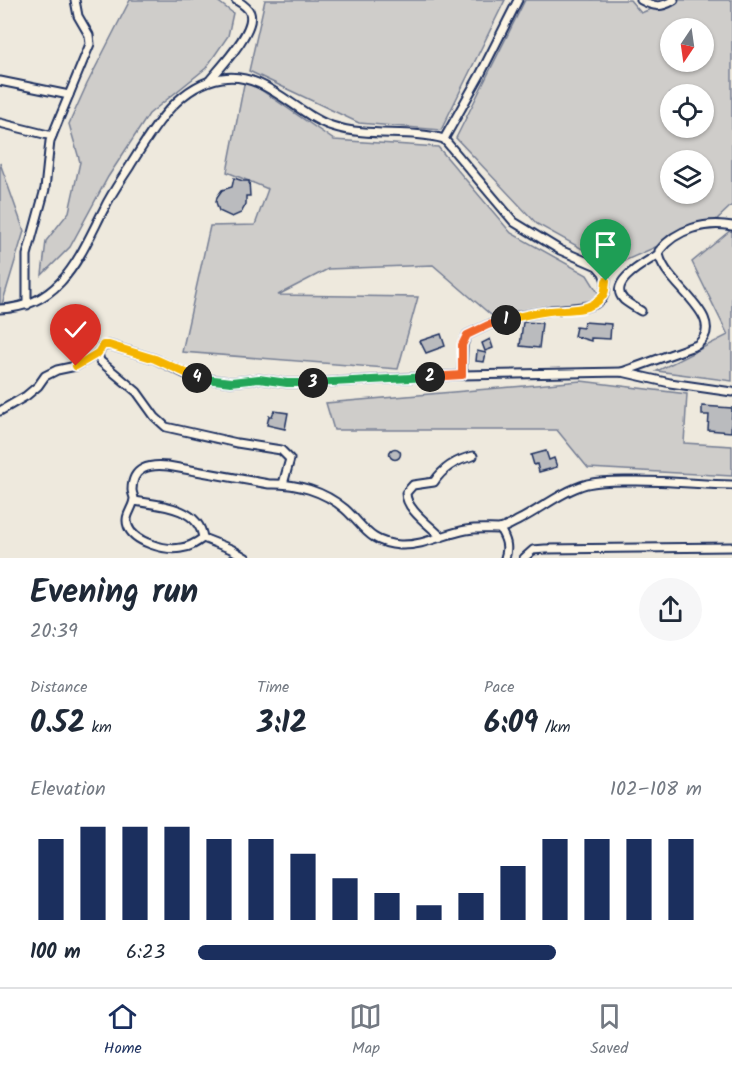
<!DOCTYPE html>
<meta charset="utf-8">
<style>
:root{--surface:#fff;--page:#f6f6f7;--text:#1f2937;--muted:#747a83;--line:#e0e1e3;--accent:#1b2f5e}
body{margin:0;font-family:Kalam,sans-serif;background:var(--page);color:var(--text);height:100vh;display:flex;flex-direction:column;font-size:22px;white-space:nowrap}
*{box-sizing:border-box;margin:0}
p{font-size:20px;color:var(--muted)}
.icon{flex:none;width:33px;height:33px;fill:none;stroke:currentColor;stroke-width:2;stroke-linecap:round;stroke-linejoin:round}
.map{position:relative;height:558px;overflow:hidden}
.drawer{display:flex;flex-direction:column;background:var(--surface);flex:1}
.drawer>*{flex:none}
.needle{width:39px;rotate:193deg}
.controls{position:absolute;left:660px;top:18px;display:grid;gap:12px}
.controls a{display:grid;place-items:center;width:54px;height:54px;border-radius:50%;background:var(--surface);box-shadow:0 2px 4px #0004;font-size:30px}
.pin{position:absolute;display:grid;place-items:center;width:51px;height:51px;color:#fff;margin:-62px -26px;border-radius:50% 50% 50% 0;rotate:-45deg;box-shadow:0 0 6px #0007}
.pin .icon{rotate:45deg}
.km{position:absolute;width:30px;height:30px;margin:-15px;border-radius:50%;background:#222;color:#fff;font-size:16px;line-height:30px;text-align:center}
.round{display:grid;place-items:center;flex:none;width:63px;height:63px;border-radius:32px;background:var(--page)}
.head{display:flex;align-items:center;justify-content:space-between;height:102px;padding:0 30px}
h1{font-size:33px;font-weight:600;line-height:45px}
.stats{display:grid;grid-template-columns:repeat(3,1fr);gap:9px;height:102px;padding:6px 30px}
.stats div{display:grid;align-content:center}
.stats b{font-size:30px;font-weight:600}
.stats small{font-size:16px;font-weight:400}
.stats p{font-size:16px}
.chart{height:168px;padding:12px 30px}
.chart p{display:flex;justify-content:space-between}
.chart svg{width:100%;height:108px;margin-top:6px;stroke:var(--accent);stroke-width:6}
ul{padding:0 30px;list-style:none;font-size:20px}
li{display:grid;grid-template-columns:96px 72px 1fr;align-items:center;height:45px}
li i{height:15px;border-radius:8px;background:var(--accent)}
.menu{display:flex;justify-content:space-around;align-items:center;height:84px;border-top:2px solid var(--line);background:var(--surface);font-size:16px;color:var(--muted)}
.menu a{display:grid;justify-items:center;gap:3px}
.menu .current{color:var(--accent)}
.map>svg:first-child{display:block}
.green{fill:#cfcdca;stroke:#757e94;stroke-width:1.5;fill-rule:evenodd}
.building{fill:#babbbe;stroke:#1b2f5e;stroke-width:1.5}
.lines{fill:none;stroke-linecap:round;stroke-linejoin:round}
.minor-casing{stroke:#1b2f5e;stroke-width:11}
.minor{stroke:#fcf5e5;stroke-width:7}
.split-1-casing{stroke:#fff;stroke-width:12}
.split-2-casing{stroke:#fff;stroke-width:12}
.split-3-casing{stroke:#fff;stroke-width:12}
.split-4-casing{stroke:#fff;stroke-width:12}
.split-5-casing{stroke:#fff;stroke-width:12}
.split-1{stroke:#f5b400;stroke-width:8}
.split-2{stroke:#f0652b;stroke-width:8}
.split-3{stroke:#22a559;stroke-width:8}
.split-4{stroke:#22a559;stroke-width:8}
.split-5{stroke:#f5b400;stroke-width:8}
</style>
<div class="map">
<svg width="732" height="558" viewBox="0 0 732 558">
<rect width="100%" height="100%" fill="#eee9dd"/>
<filter id="ink" filterUnits="userSpaceOnUse"><feTurbulence type="fractalNoise" baseFrequency=".0167" numOctaves="2"/><feDisplacementMap in="SourceGraphic" scale="12" xChannelSelector="R" yChannelSelector="G"/><feConvolveMatrix kernelMatrix="1 2 1 2 8 2 1 2 1" color-interpolation-filters="sRGB"/></filter>
<g filter="url(#ink)">
<!-- green -->
<g class="green">
<path d="M130,0H216L233,13L228,36L206,68L149,114L108,177L70,247L42,275L46,241L69,212L80,162L69,124L87,84Z"/>
<path d="M265,0H505L441,130L359,123L249,71Z"/>
<path d="M525,0H630L641,13L672,0H732V205L716,220L613,266L537,224L456,138ZM670,28H704V62H670ZM670,94H704V128H670ZM670,160H704V194H670Z"/>
<path d="M245,79L334,140L438,147L511,233L587,275L602,299L491,315L433,265L328,269L278,295L418,297L398,369L182,352L210,226L255,225L268,189L227,172Z"/>
<path d="M0,163L24,231L0,311Z"/>
<path d="M732,229V381L657,371L728,335L692,262Z"/>
<path d="M581,381L687,394L684,443L732,446V476L588,468L557,430H334L326,403Z"/>
</g>
<!-- building -->
<g class="building">
<path d="M234,178L243,181H249L250,196H246V204L241,213L232,217L219,211L216,202L217,197L222,190L232,187Z"/>
<path d="M523,322L542,323L539,348L520,346Z"/>
<path d="M584,322L611,324L610,339L591,338V341L574,336L576,327L583,328Z"/>
<path d="M441,334L445,346L426,353L420,341Z"/>
<path d="M490,339L493,348L485,351L482,343Z"/>
<path d="M477,351L486,353L484,362L476,361Z"/>
<path d="M702,406L732,408L731,432L708,430L709,415H702Z"/>
<path d="M274,411L288,413L285,429L267,425L269,416H272Z"/>
<circle cx="395" cy="454" r="5.5"/>
<path d="M546,451L549,460L554,458L557,467L539,472L537,464L534,465L531,455Z"/>
</g>
<g class="lines">
<defs>
<g id="minor">
<path d="M641,0C654,7 661,8 674,0"/>
<path d="M210,80C221,67 256,30 250,13C248,7 241,3 236,0"/>
<path d="M0,81L69,95"/>
<path d="M0,123L52,136"/>
<path d="M444,139L480,75L518,0"/>
<path d="M27,305V255L45,189L50,141L90,44L89,35L78,16L75,0"/>
<path d="M0,309C62,307 80,255 104,209C111,194 121,180 130,166C152,131 177,85 222,78C265,71 295,114 332,126C369,138 408,129 444,139L514,222L560,250L597,266L603,273L606,281L605,292L602,299L595,304L586,307L552,310L516,317L488,325L467,335L463,345L462,375"/>
<path d="M641,311C636,308 629,304 624,300C606,282 647,262 659,254"/>
<path d="M98,353L100,361L137,392L155,417L166,427L237,443L281,450L290,459L283,484"/>
<path d="M622,372L697,345C732,317 658,281 659,251C676,229 706,221 732,226"/>
<path d="M0,411L26,396L38,386L45,376L57,370L76,366L98,353L103,346L109,345L155,359L192,377L231,382L259,379L287,383H312L462,375L622,372L670,383L732,392"/>
<path d="M134,501C159,505 199,507 203,538L231,549L246,558"/>
<path d="M500,529C506,539 509,547 505,558"/>
<path d="M441,537C430,525 406,510 406,493L413,485L434,482C443,468 456,460 473,456"/>
<path d="M203,538C196,543 190,547 181,548C166,551 133,542 128,526C124,515 133,509 134,499C134,496 132,493 132,490C132,467 150,464 168,466L269,484C296,483 324,491 345,509C364,526 369,543 400,545C423,546 444,534 466,530C477,528 487,529 498,529C504,529 513,523 519,520C541,509 562,491 587,484C603,480 620,481 637,481C668,481 700,484 732,485"/>
<path d="M524,558L533,550L545,549L732,547"/>
</g>
</defs>
<!-- minor casing -->
<use href="#minor" class="minor-casing"/>
<!-- minor -->
<use href="#minor" class="minor"/>
</g>
</g>
<g class="lines" filter="url(#ink)">
<defs>
<path id="split-1" d="M506,320C520,316 535,313 549,311C565,309 588,312 600,299C606,294 605,288 606,281"/>
<path id="split-2" d="M430,377L462,375V345L467,335L488,325L506,320"/>
<path id="split-3" d="M313,383L430,377"/>
<path id="split-4" d="M197,378L231,382L259,379L287,383H313"/>
<path id="split-5" d="M76,366L98,353L103,345H109L155,359L197,378"/>
</defs>
<!-- split-1 casing -->
<use href="#split-1" class="split-1-casing"/>
<!-- split-2 casing -->
<use href="#split-2" class="split-2-casing"/>
<!-- split-3 casing -->
<use href="#split-3" class="split-3-casing"/>
<!-- split-4 casing -->
<use href="#split-4" class="split-4-casing"/>
<!-- split-5 casing -->
<use href="#split-5" class="split-5-casing"/>
<!-- split-1 -->
<use href="#split-1" class="split-1"/>
<!-- split-2 -->
<use href="#split-2" class="split-2"/>
<!-- split-3 -->
<use href="#split-3" class="split-3"/>
<!-- split-4 -->
<use href="#split-4" class="split-4"/>
<!-- split-5 -->
<use href="#split-5" class="split-5"/>
</g>
</svg>
<div class="controls">
<a><svg class="needle" viewBox="-14 -14 28 28"><path d="M0-13l5 13h-10z" fill="#e53935"/><path d="M0 13l5-13h-10z" fill="#747a83"/></svg></a>
<a><svg class="icon" aria-label="locate" viewBox="0 0 24 24"><circle cx="12" cy="12" r="6"/><path d="M12 2v4M12 18v4M2 12h4M18 12h4"/></svg></a>
<a><svg class="icon" aria-label="layers" viewBox="0 0 24 24"><path d="M12 4l9 5-9 5-9-5zM3 14l9 5 9-5"/></svg></a>
</div>
<div class="pin" style="left:606px;top:281px;background:#1e9e55"><svg class="icon" aria-label="arrive" viewBox="0 0 24 24"><path d="M6 21V4h12l-3 4 3 4H6"/></svg></div>
<div class="pin" style="left:76px;top:366px;background:#d93025"><svg class="icon" aria-label="check" viewBox="0 0 24 24"><path d="M5 12l5 5 9-10"/></svg></div>
<b class="km" style="left:506px;top:320px">1</b>
<b class="km" style="left:430px;top:377px">2</b>
<b class="km" style="left:313px;top:383px">3</b>
<b class="km" style="left:197px;top:378px">4</b>
</div>
<section class="drawer">
<div class="head"><div><h1>Evening run</h1><p>20:39</p></div><a class="round"><svg class="icon" aria-label="share" viewBox="0 0 24 24"><path d="M12 15V3M7 8l5-5 5 5M5 13v7h14v-7"/></svg></a></div>
<div class="stats">
<div><p>Distance</p><b>0.52<small> km</small></b></div>
<div><p>Time</p><b>3:12</b></div>
<div><p>Pace</p><b>6:09<small> /km</small></b></div>
</div>
<div class="chart"><p><span>Elevation</span>102–108 m</p>
<svg viewBox="0 0 160 44" preserveAspectRatio="none"><path d="M5 44V11M15 44V6M25 44V6M35 44V6M45 44V11M55 44V11M65 44V17M75 44V27M85 44V33M95 44V38M105 44V33M115 44V22M125 44V11M135 44V11M145 44V11M155 44V11"/></svg>
</div>
<ul>
<li><b>100 m</b>6:23<i style="width:71%"></i></li>
</ul>
</section>
<nav class="menu">
<a class="current"><svg class="icon" aria-label="home" viewBox="0 0 24 24"><path d="M3 11l9-7 9 7M6 9v11h12V9"/></svg>Home</a>
<a><svg class="icon" aria-label="map" viewBox="0 0 24 24"><path d="M3 6l6-2 6 2 6-2v14l-6 2-6-2-6 2zM9 4v14M15 6v14"/></svg>Map</a>
<a><svg class="icon" aria-label="saved" viewBox="0 0 24 24"><path d="M7 4h10v16l-5-4-5 4z"/></svg>Saved</a>
</nav>
